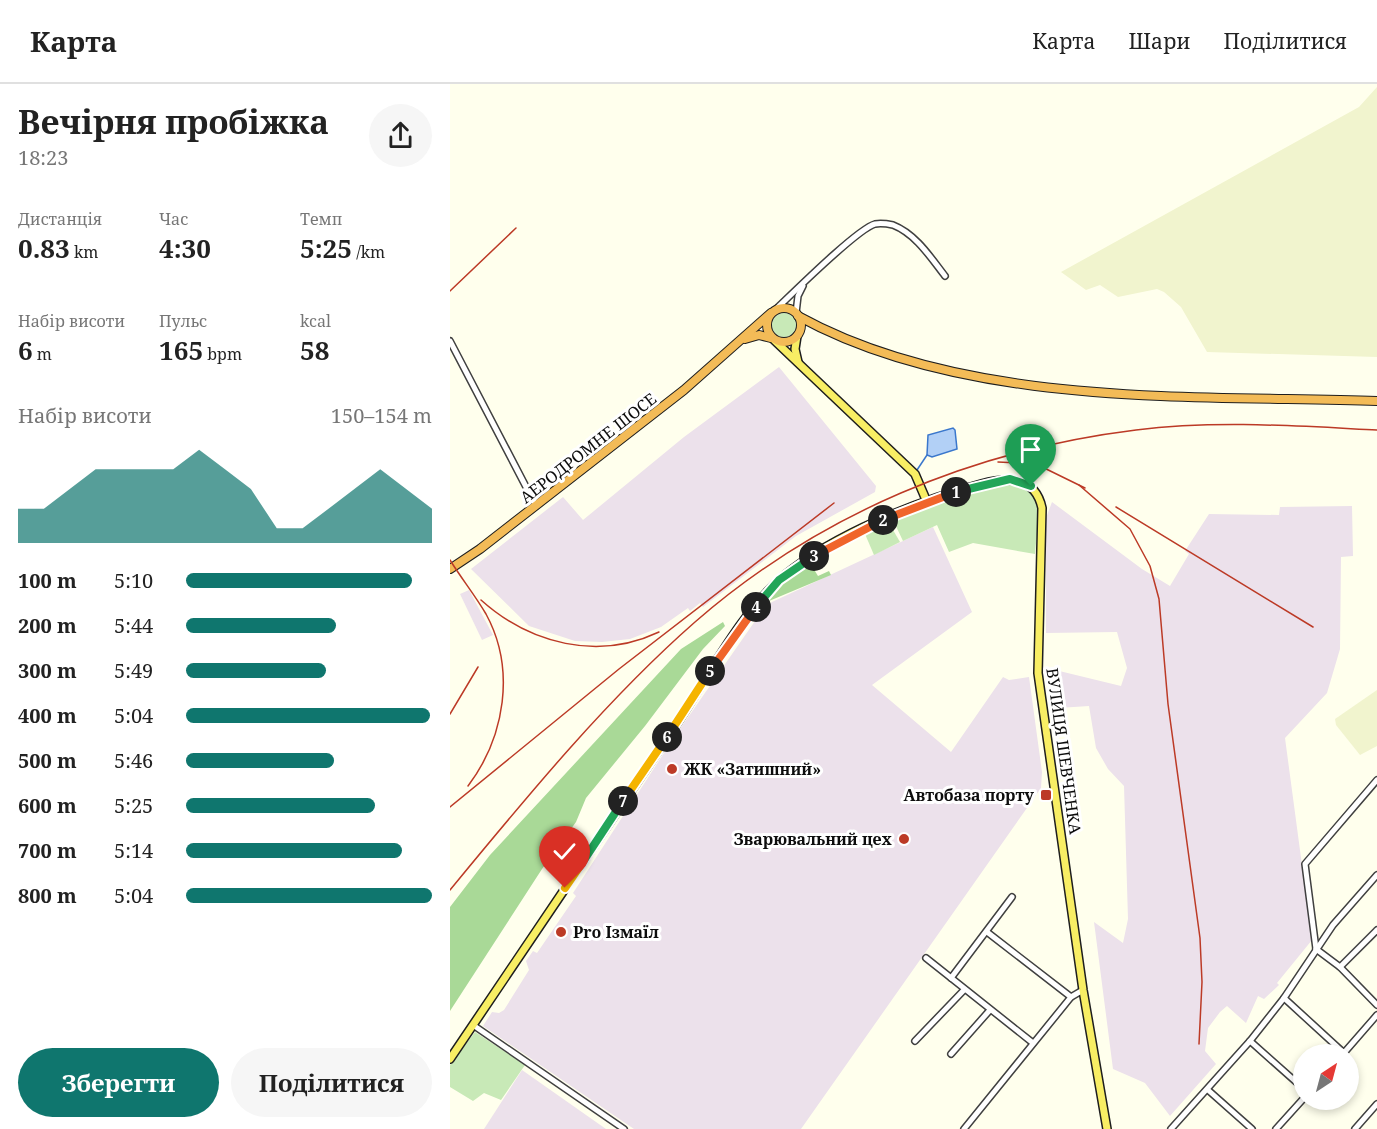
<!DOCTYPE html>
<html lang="uk">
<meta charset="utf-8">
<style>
:root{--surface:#fff;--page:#f6f6f6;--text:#222;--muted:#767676;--line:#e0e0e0;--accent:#0f766e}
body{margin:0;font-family:"Noto Serif",serif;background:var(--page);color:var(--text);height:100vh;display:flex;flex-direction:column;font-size:22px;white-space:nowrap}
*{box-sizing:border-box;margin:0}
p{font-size:20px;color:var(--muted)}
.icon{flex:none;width:33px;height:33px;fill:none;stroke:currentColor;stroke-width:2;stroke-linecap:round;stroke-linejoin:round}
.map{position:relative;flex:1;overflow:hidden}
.sheet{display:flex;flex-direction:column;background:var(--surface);width:450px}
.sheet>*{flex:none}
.needle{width:39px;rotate:36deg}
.fabs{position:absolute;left:843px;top:960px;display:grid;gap:12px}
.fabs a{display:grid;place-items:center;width:66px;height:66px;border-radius:50%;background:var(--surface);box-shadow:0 3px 9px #0003;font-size:30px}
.pin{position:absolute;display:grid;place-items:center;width:51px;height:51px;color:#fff;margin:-62px -26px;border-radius:50% 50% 50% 0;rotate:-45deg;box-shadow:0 0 6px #0007}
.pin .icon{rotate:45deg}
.km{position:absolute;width:30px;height:30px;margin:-15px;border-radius:50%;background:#222;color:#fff;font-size:16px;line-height:30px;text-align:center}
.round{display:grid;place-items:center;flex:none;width:63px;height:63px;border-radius:32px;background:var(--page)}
.headline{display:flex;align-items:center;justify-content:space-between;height:102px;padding:0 18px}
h1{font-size:33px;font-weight:700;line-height:45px}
.metrics{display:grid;grid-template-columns:repeat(3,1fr);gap:9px;height:102px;padding:6px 18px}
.metrics div{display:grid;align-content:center}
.metrics b{font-size:26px;font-weight:700}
.metrics small{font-size:16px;font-weight:400}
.metrics p{font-size:16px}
.chart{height:168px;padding:12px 18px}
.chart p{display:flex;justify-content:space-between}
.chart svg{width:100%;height:108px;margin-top:6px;fill:var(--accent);opacity:.7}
.cta{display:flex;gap:12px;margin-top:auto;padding:12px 18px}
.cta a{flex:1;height:69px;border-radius:36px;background:var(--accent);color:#fff;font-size:24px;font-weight:700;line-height:69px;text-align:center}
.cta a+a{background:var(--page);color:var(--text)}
ul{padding:0 18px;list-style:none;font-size:20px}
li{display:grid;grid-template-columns:96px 72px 1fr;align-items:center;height:45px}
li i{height:15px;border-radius:8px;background:var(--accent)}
header{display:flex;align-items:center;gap:36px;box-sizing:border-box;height:84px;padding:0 30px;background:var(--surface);border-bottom:2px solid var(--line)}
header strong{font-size:28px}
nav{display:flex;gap:33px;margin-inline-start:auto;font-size:21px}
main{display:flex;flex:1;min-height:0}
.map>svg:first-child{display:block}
.industrial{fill:#ece1eb}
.farmland{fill:#f1f4ce}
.green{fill:#c8e9b7}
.forest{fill:#a9d997}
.water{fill:#b2d0f6;stroke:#3a77cc;stroke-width:1.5}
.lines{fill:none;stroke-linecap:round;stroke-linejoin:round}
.stream{stroke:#3a77cc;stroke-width:1.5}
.minor-casing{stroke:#404040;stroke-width:8}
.major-casing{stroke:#1e1e1e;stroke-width:10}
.highway-casing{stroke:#1e1e1e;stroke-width:10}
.minor{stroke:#fff;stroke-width:5}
.major{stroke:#f8ee64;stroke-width:7}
.highway{stroke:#f3bb57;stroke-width:8}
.rail{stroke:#bc3a26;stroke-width:1.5}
.split-1-casing{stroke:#fff;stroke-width:12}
.split-2-casing{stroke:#fff;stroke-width:12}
.split-3-casing{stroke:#fff;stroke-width:12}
.split-4-casing{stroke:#fff;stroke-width:12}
.split-5-casing{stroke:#fff;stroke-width:12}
.split-6-casing{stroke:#fff;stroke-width:12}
.split-7-casing{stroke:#fff;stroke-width:12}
.split-8-casing{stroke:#fff;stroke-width:12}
.split-9-casing{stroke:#fff;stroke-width:12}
.split-1{stroke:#22a559;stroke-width:8}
.split-2{stroke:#f0652b;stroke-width:8}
.split-3{stroke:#f0652b;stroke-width:8}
.split-4{stroke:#22a559;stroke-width:8}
.split-5{stroke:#f0652b;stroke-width:8}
.split-6{stroke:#f5b400;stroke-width:8}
.split-7{stroke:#f5b400;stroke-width:8}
.split-8{stroke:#22a559;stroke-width:8}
.split-9{stroke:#f5b400;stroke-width:8}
.poi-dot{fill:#bc3a26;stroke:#fff;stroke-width:2}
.labels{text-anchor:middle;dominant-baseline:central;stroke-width:6;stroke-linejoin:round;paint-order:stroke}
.street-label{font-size:16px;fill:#0d0d0d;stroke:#fff}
.poi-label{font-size:16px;font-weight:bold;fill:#0d0d0d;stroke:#fff;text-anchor:start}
</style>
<header>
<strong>Карта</strong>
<nav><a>Карта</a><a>Шари</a><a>Поділитися</a></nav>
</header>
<main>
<section class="sheet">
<div class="headline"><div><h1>Вечірня пробіжка</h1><p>18:23</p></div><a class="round"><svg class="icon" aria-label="share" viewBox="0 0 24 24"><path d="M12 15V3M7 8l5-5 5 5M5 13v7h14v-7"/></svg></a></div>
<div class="metrics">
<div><p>Дистанція</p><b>0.83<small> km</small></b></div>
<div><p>Час</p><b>4:30</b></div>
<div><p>Темп</p><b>5:25<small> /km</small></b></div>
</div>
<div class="metrics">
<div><p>Набір висоти</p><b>6<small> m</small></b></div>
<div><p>Пульс</p><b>165<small> bpm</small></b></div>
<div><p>kcal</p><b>58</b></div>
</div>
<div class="chart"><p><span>Набір висоти</span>150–154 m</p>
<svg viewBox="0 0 160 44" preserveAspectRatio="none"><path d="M0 44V30L10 30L20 22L30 14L40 14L50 14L60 14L70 6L80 14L90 22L100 38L110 38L120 30L130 22L140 14L150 22L160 30V44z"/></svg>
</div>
<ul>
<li><b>100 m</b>5:10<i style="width:92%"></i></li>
<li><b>200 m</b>5:44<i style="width:61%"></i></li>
<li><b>300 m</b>5:49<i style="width:57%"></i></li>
<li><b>400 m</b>5:04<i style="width:99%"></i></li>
<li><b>500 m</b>5:46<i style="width:60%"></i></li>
<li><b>600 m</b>5:25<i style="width:77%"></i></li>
<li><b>700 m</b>5:14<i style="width:88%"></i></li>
<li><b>800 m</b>5:04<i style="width:100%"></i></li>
</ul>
<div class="cta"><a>Зберегти</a><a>Поділитися</a></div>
</section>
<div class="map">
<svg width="927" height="1045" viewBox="0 0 927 1045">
<rect width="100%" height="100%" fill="#ffffed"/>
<!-- industrial -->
<g class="industrial">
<path d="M329,283L426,402L425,408L346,452L253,523L250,519L240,527L238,524L211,543L180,555L152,558L125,557L79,542L21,485L113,413L133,436L234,353Z"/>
<path d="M602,418L692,485L720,502L739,470L735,467L759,430L829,431L830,423L902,422L903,472L891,473L890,565L877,609L835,654L862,856L827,899L829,901L814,915L808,912L796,939L777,922L770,928L758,944L755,967L766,980L720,1032L695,999L663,985L644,838L673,859L678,835L674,702L658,685L646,664L639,622L608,624L597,584L671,602L677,584L667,548L596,549V434Z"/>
<path d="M483,443L522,528L422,601L501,668L553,593L559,596L579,593L592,688L591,704L351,1045H184L33,942L42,928L49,929L54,926L79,886L76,877L83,867L87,869L126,812L123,809L225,652L312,527L322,518Z"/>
<path d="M19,506L43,551L32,556L10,510Z"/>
<path d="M72,986L156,1045H34Z"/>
</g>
<!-- farmland -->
<g class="farmland">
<path d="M927,3V273L757,268L731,223L714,208L707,205L668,213L650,201L636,206L611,188L909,23Z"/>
<path d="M927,606V662L910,671L886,641L885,635Z"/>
</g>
<!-- green -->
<g class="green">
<circle cx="334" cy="241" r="12"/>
<path d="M555,400C600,400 587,439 585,470L523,459L499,468L487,441L453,457L444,438V435L522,407Z"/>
<path d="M439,439L450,458L424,471L415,450Z"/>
<path d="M25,948L75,981L51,1016L34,1009L23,1017L0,1003V981Z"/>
</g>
<!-- forest -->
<g class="forest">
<path d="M360,479L368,492L379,487L381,491L319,517V513L342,490Z"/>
<path d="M273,538L275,542L253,565L195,642L136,714L126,738L92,785L0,927V823L40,771L231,565Z"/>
</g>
<!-- water -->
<path class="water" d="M503,344L505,346L507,365L482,373L477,371L478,351Z"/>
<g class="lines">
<!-- stream -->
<path class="stream" d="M467,386L477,371"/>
<defs>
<g id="minor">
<path d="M324,227C342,210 407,145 425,140C431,139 438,140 443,141C466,150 481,174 495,192"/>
<path d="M346,229L348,212L353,202"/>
<path d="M0,257L86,422"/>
<path d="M537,848L621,913"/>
<path d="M866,865L855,780L927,696"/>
<path d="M866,865L890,883L927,921"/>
<path d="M476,874L583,959"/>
<path d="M890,883L927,846"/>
<path d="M501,894L562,813"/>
<path d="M834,914L894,969"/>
<path d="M23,941L174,1045"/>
<path d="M465,957L514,906"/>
<path d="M800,957L854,1005"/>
<path d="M501,970L540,926"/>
<path d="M893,970L927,931"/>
<path d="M758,1006L802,1045"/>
<path d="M514,1045L621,913L633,906"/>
<path d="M721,1045L800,957L834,914L883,841L927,791"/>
<path d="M826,1045L854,1014"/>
<path d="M905,1045L927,1020"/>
</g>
<g id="major">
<path d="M347,252L345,265L348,278"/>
<path d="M324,256L465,390L477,418"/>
<path d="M0,975C75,864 150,752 226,641C257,595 292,526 335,491C385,450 468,417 531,400C558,393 585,392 592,424L588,589L633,906L657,1045"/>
</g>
<g id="highway">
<circle cx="334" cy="241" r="17"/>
<path d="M348,232C515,324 741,311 927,317"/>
<path d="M295,255L309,251L321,254"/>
<path d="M0,485L30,465L234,306L321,229"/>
</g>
</defs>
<!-- minor casing -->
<use href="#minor" class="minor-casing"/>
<!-- major casing -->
<use href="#major" class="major-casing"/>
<!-- highway casing -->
<use href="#highway" class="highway-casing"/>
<!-- minor -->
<use href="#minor" class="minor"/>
<!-- major -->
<use href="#major" class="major"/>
<!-- highway -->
<use href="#highway" class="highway"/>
<!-- rail -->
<g class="rail">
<path d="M0,207L66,144"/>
<path d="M548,378L586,380L635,404"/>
<path d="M629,401L680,445L700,482L709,515L718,620L750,854L752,898L749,960"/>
<path d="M666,423L863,543"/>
<path d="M0,476C11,494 25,511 36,530C66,585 55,653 18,702"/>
<path d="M31,516C80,560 148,577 209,548"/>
<path d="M0,630L28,583"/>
<path d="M0,723L169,585L384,419"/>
<path d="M0,806C75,715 156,616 245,538C369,430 523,366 686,346C766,336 847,342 927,346"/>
</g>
</g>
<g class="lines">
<defs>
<path id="split-1" d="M506,408L560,395L581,402"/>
<path id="split-2" d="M433,436L506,408"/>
<path id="split-3" d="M364,472L433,436"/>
<path id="split-4" d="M306,523L329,496L364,472"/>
<path id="split-5" d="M260,587L306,523"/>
<path id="split-6" d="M217,653L260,587"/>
<path id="split-7" d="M173,717L217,653"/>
<path id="split-8" d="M130,782L173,717"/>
<path id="split-9" d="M115,804L130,782"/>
</defs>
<!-- split-1 casing -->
<use href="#split-1" class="split-1-casing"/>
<!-- split-2 casing -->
<use href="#split-2" class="split-2-casing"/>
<!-- split-3 casing -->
<use href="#split-3" class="split-3-casing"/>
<!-- split-4 casing -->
<use href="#split-4" class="split-4-casing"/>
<!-- split-5 casing -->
<use href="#split-5" class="split-5-casing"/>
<!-- split-6 casing -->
<use href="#split-6" class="split-6-casing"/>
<!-- split-7 casing -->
<use href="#split-7" class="split-7-casing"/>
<!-- split-8 casing -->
<use href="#split-8" class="split-8-casing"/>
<!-- split-9 casing -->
<use href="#split-9" class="split-9-casing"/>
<!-- split-1 -->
<use href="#split-1" class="split-1"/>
<!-- split-2 -->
<use href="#split-2" class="split-2"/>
<!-- split-3 -->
<use href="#split-3" class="split-3"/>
<!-- split-4 -->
<use href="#split-4" class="split-4"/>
<!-- split-5 -->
<use href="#split-5" class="split-5"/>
<!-- split-6 -->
<use href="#split-6" class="split-6"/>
<!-- split-7 -->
<use href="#split-7" class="split-7"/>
<!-- split-8 -->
<use href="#split-8" class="split-8"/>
<!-- split-9 -->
<use href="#split-9" class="split-9"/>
</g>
<!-- markers -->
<g class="poi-dot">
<circle cx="222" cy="685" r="6"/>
<rect x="590" y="705" width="12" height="12" rx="3"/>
<circle cx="454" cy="755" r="6"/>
<circle cx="111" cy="848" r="6"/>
</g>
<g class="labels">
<!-- street labels -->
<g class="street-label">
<text transform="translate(138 364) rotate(-38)">АЕРОДРОМНЕ ШОСЕ</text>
<text transform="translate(614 667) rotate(82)">ВУЛИЦЯ ШЕВЧЕНКА</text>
</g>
<!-- poi labels -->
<g class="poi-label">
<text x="234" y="685">ЖК «Затишний»</text>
<text x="584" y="711" text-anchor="end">Автобаза порту</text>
<text x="442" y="755" text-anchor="end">Зварювальний цех</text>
<text x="123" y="848">Pro Ізмаїл</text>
</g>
</g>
</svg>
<div class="fabs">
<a><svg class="needle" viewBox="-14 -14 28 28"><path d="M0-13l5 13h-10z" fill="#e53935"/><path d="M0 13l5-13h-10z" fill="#767676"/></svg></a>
</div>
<div class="pin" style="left:581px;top:402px;background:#1e9e55"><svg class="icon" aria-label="arrive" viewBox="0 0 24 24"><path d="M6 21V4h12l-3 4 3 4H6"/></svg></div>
<div class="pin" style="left:115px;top:804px;background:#d93025"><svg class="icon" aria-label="check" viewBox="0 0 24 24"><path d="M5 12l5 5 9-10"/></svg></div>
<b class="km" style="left:506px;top:408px">1</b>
<b class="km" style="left:433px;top:436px">2</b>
<b class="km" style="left:364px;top:472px">3</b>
<b class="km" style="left:306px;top:523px">4</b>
<b class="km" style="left:260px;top:587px">5</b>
<b class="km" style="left:217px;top:653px">6</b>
<b class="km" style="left:173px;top:717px">7</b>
</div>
</main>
